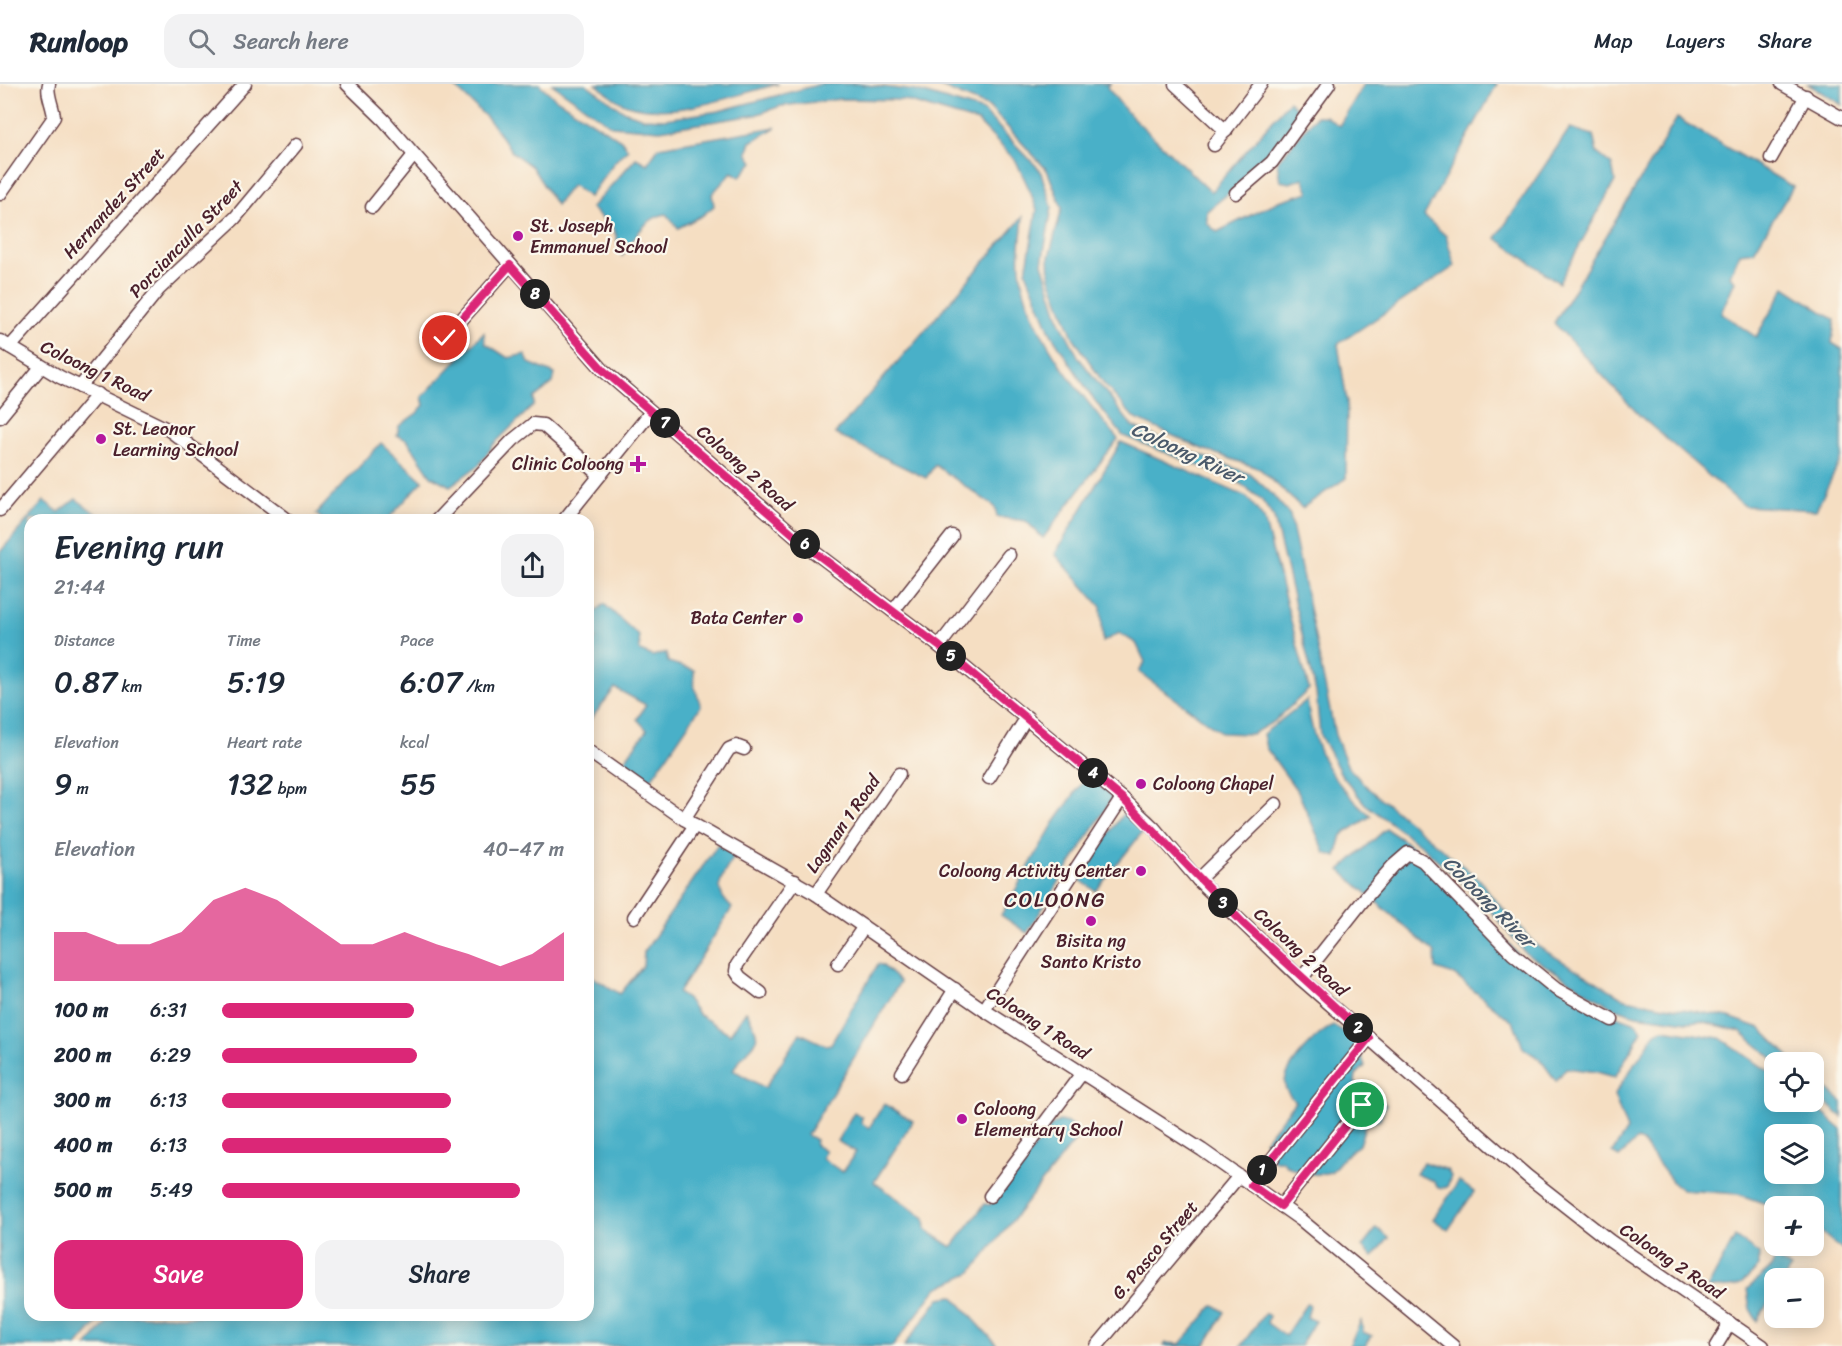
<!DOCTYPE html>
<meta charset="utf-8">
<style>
:root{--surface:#fff;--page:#f2f2f3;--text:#1f2937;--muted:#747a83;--line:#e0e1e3;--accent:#db2777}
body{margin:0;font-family:Sriracha,sans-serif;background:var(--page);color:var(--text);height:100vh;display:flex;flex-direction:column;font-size:22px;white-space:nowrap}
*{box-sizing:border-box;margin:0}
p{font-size:20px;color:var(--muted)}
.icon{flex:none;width:33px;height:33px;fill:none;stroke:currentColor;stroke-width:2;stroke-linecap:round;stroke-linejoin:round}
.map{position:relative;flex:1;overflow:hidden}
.panel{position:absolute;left:24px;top:430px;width:570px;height:807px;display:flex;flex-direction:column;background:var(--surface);border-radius:18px;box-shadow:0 3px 15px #0003}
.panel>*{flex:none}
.buttons{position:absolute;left:1764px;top:968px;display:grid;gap:12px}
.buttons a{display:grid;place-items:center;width:60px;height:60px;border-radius:12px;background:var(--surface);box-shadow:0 3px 15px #0003;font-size:30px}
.pin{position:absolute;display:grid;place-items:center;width:51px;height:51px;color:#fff;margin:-26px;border:3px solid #fff;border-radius:50%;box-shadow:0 2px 6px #0007}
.km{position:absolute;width:30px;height:30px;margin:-15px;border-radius:50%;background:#222;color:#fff;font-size:16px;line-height:30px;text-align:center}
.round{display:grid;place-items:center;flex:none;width:63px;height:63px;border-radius:18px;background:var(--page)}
.head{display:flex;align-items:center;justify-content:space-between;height:102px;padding:0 30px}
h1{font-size:33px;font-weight:600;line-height:45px}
.stats{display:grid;grid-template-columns:repeat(3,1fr);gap:9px;height:102px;padding:6px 30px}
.stats div{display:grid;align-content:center}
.stats b{font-size:30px;font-weight:600}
.stats small{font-size:16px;font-weight:400}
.stats p{font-size:16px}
.chart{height:168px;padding:12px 30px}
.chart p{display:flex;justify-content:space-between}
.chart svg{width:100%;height:108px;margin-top:6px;fill:var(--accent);opacity:.7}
.primary-button{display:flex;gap:12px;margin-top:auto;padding:12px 30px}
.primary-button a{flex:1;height:69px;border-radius:18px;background:var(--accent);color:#fff;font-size:24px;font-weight:600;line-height:69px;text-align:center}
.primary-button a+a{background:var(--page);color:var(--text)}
ul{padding:0 30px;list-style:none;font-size:20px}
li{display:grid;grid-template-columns:96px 72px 1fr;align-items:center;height:45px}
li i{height:15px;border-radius:8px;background:var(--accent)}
header{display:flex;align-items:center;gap:36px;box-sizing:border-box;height:84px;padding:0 30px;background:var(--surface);border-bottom:2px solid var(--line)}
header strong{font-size:28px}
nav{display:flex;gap:33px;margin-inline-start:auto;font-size:21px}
.search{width:420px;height:54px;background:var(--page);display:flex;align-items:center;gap:15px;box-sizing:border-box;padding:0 21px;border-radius:18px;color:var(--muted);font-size:22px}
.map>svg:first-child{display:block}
.water{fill:#49b0c8;stroke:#4a687a;stroke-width:1.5;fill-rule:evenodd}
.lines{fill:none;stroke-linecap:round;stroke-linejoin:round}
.minor-casing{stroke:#643c42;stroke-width:15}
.minor{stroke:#fff;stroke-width:12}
.route-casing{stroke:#fff;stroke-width:12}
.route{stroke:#db2777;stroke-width:8}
.poi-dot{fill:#b5179e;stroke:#fbf7ec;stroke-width:2}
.labels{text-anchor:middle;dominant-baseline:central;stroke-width:4.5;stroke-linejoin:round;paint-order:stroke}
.street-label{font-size:18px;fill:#4a1f2b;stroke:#fbf7ec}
.poi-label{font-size:18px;fill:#4a1f2b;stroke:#fbf7ec;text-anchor:start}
.water-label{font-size:20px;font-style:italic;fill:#4a596a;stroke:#fbf7ec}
.quarter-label{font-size:21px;letter-spacing:1.5px;fill:#4a1f2b;stroke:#fbf7ec}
</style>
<header>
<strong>Runloop</strong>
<div class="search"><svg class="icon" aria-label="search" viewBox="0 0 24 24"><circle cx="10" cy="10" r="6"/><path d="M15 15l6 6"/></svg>Search here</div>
<nav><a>Map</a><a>Layers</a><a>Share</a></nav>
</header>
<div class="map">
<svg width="1842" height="1262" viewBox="0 0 1842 1262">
<rect width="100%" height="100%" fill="#fbf7ec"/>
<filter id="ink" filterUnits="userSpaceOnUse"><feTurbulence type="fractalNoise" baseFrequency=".0167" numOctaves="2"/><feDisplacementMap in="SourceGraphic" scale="12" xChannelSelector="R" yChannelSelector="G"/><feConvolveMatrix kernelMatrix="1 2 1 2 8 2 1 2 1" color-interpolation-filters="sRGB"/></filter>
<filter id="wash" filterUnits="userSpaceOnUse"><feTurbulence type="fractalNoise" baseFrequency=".008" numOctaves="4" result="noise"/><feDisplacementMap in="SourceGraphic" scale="24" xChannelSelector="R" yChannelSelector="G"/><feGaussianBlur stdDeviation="1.35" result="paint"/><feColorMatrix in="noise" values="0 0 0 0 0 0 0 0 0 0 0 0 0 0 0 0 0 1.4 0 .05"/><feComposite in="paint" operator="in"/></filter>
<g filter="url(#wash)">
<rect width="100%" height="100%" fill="#f5dec2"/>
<!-- water -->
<g class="water">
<path d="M452,0H539L556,15L621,56L628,65C611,78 603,96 589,113L572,101L556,121L532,83L512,68L489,36Z"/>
<path d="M552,0H586L624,27L643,34L665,35L719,27L821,0H858L917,7L983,27L1040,86L1052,123L1042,179L1060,237L1079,274L1132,342L1178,363L1250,390L1272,410L1290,431L1335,651L1348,683L1369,705L1480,796L1488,808L1537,862L1625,915L1729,933L1760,944L1795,978H1777L1740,947L1700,937L1687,938L1636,931L1612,923L1525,869L1485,820L1423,763L1365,720L1341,690L1320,651L1316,608L1274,434L1261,415L1235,396L1123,352L1092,313L1051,250L1026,188L1037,126L1030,107L1016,77L978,38L904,16L841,15L781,22L755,31L660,46L612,42Z"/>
<path d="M596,0H779C731,11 678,36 627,21C617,18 605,7 596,0Z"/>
<path d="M923,0H1110L1107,3L1126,27L1211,108L1289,17L1304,32L1258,85L1207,127V139L1217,148L1279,117L1309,108L1303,94L1290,99L1280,97L1277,78L1316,32H1325L1339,42L1364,0H1497L1424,132L1446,152L1455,182L1338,260L1347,318L1346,394L1302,424L1260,385L1200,364L1134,334L1104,300L1073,253L1050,194L1049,173L1062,124L1047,86L989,23L941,3Z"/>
<path d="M1808,0H1842V21Z"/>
<path d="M1677,34L1793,103L1754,167L1740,169L1730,192L1735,197L1721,229L1756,253L1785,203L1835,236L1832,259L1842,265V373L1816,426L1744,422L1640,332L1554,239Z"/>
<path d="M776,43L751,58L747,69L753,78L740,93L732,88L712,110L714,122L703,131L678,144L666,130C644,134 635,154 622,172L614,145L591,124L636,74L647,80L659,63Z"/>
<path d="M1570,44L1593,51L1597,69L1612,81L1615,97L1559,199L1496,154Z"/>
<path d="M1023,133C1022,149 1018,168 1020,184C1026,246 1080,309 1118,355L1043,454L1026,437L997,433L995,423L935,381L926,394L835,350Z"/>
<path d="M484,248L485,259L508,274L525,270L529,279L555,290L553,299L534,314V321L494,360L479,381L450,402L431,392L407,356L397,351L399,342L417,329L424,321L422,313Z"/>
<path d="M1121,358L1247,413L1264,435L1309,605L1275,637L1252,650L1222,649L1139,588L1145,578L1136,559L1119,549L1103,558L1101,523L1055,470Z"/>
<path d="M381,359L423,397L387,436H323L316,430Z"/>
<path d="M76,415L102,434L100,436H30V1232H103L77,1262H0V468L44,417L59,428Z"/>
<path d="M604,520L639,552L640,567L652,572L666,569L668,578L694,586V601L701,622L648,700L623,678L647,646L637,635L646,621L615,604L588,639V565L596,554L588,546V535Z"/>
<path d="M1307,616C1314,670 1330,696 1371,732L1342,751L1336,773L1325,769L1298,708L1266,664L1263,650Z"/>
<path d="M1096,695L1115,710L1027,849L1001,831L1054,739L1084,696L1091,702Z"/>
<path d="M1127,724L1148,741L1096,807L1077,794Z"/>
<path d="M1386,745L1409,760L1477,821L1520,873L1598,925L1636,939L1642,947L1615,993L1597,988L1566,984L1556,997L1540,975L1523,964L1514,939L1454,891L1436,885L1435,869L1340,786Z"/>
<path d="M718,760L736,770C723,791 709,803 732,824L678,909L688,916L699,931L730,950L746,927C769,965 750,956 733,986L765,1004L800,949L825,961L831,960L878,880L882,881L900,898L807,1051L816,1056L815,1061L825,1066L822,1074L842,1088L856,1068L837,1057L854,1028L862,1033L861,1039L869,1044L884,1020L913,1037L874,1098L925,1134L926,1146L952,1163L985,1120L990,1121L1051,1042L1059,1037C1067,1038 1076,1042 1079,1051L972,1188L937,1204L893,1262H87L112,1232H588V890L620,910L643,882L644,868Z"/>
<path d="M1334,942C1353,951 1359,963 1365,982L1356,991L1355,999L1376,1011L1386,1021L1380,1035L1365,1042L1359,1061L1345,1072L1331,1088C1314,1093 1293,1089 1281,1076H1273L1264,1057L1295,1018C1291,1013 1286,1009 1285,1002C1282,985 1320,945 1334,942Z"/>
<path d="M1663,945L1720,954L1774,991V1017H1809L1842,1046V1166L1814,1142V1122L1774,1123L1738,1110L1682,1106L1674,1100L1642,1058L1637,1056L1619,1073L1612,1069L1627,1046L1614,1011L1656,948ZM1774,1050H1814V1089H1774Z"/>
<path d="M1814,994L1842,1018V1033L1814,1009Z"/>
<path d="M1423,1078L1447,1086L1451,1092L1447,1103L1438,1104L1433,1097L1416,1090Z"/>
<path d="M1459,1097L1474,1108L1448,1146L1433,1135Z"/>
<path d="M1377,1144L1389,1154L1373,1173L1362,1163Z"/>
<path d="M1735,1153L1759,1170V1183C1734,1209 1738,1201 1707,1205Z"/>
<path d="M1775,1175L1791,1184L1784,1194H1774V1209L1757,1237L1750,1225L1747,1205L1771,1184Z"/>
<path d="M953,1212L998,1262H904L940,1214Z"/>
<path d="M1307,1219L1310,1222L1307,1233L1315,1237L1300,1262H1241L1265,1229L1269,1232L1267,1239L1285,1252Z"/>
<path d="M1214,1221L1225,1228L1205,1262H1164L1166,1259L1180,1260Z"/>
<path d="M1361,1237L1363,1248L1372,1252L1365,1262H1349Z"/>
</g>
</g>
<g filter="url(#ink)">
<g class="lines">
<defs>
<g id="minor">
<path d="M347,0L384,36L603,286L813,467L939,562L1122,714L1154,744L1198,796L1301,895L1527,1092L1610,1157L1763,1262"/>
<path d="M1175,0L1226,47"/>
<path d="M1782,0L1842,34"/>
<path d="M1214,61L1261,0"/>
<path d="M1771,74L1806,12"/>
<path d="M1236,109L1272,78L1329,0"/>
<path d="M0,110L54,33C53,22 46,9 49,0"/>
<path d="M372,123L414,71"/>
<path d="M445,254L510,181"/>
<path d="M0,257L60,293L169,346L288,436"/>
<path d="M10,263L245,0"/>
<path d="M80,303L159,205L235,134L296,61"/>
<path d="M0,333L41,283"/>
<path d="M0,426L98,310"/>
<path d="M437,436L513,356L533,340L543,341L600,391"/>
<path d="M564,436L651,328"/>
<path d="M893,527L952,452"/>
<path d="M939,562L1009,471"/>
<path d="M588,667L684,735L816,810L984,926L1202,1066L1301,1136L1453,1262"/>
<path d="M989,694L1027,633"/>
<path d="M684,735L729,665L736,662L744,665"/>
<path d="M1198,796L1276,720"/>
<path d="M816,810L899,690"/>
<path d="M634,833L695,741"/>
<path d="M838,880L863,844"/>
<path d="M1301,895L1366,813L1393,782L1408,769L1423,777L1513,870L1556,905L1612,936"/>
<path d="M761,909L740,893L736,887L737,881L795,797"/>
<path d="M984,926L1122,714"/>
<path d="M902,989L955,905"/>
<path d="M1251,1101L1369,954"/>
<path d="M990,1112L1082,989"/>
<path d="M1281,1122L1362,1021"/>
<path d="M1097,1262L1239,1092"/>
<path d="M1716,1262L1730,1239"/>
</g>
</defs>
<!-- minor casing -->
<use href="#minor" class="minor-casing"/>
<!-- minor -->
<use href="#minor" class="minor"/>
</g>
</g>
<g class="lines" filter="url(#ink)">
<defs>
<path id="route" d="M445,254L510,181L603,286L813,467L939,562L1122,714L1243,839L1369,954L1251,1101L1281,1122L1362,1021"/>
</defs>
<!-- route casing -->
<use href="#route" class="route-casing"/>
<!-- route -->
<use href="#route" class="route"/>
</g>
<!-- markers -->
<g class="poi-dot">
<circle cx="518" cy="152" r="6"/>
<circle cx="101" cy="355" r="6"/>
<path d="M635 371h6v6h6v6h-6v6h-6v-6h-6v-6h6z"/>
<circle cx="798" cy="534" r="6"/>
<circle cx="1141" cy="700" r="6"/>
<circle cx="1141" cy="787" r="6"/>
<circle cx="1091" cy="837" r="6"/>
<circle cx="962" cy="1035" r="6"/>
</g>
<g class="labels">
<!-- street labels -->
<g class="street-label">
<text transform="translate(114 119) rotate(-48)">Hernandez Street</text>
<text transform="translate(186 155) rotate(-46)">Porcianculla Street</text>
<text transform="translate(95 287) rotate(26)">Coloong 1 Road</text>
<text transform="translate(745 384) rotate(41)">Coloong 2 Road</text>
<text transform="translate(843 740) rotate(-55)">Lagman 1 Road</text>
<text transform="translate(1301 868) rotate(43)">Coloong 2 Road</text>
<text transform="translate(1038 939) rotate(33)">Coloong 1 Road</text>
<text transform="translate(1155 1166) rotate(-50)">G. Pasco Street</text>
<text transform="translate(1672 1177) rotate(34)">Coloong 2 Road</text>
</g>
<!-- poi labels -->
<g class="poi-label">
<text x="530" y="142">St. Joseph<tspan x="530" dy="21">Emmanuel School</tspan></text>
<text x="113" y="345">St. Leonor<tspan x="113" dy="21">Learning School</tspan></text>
<text x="624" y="380" text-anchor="end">Clinic Coloong</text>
<text x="786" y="534" text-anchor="end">Bata Center</text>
<text x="1153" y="700">Coloong Chapel</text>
<text x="1129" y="787" text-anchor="end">Coloong Activity Center</text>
<text x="1091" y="857" text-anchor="middle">Bisita ng<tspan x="1091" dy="21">Santo Kristo</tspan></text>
<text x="974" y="1025">Coloong<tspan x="974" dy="21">Elementary School</tspan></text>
</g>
<!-- water labels -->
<g class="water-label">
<text transform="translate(1187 369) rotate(25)">Coloong River</text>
<text transform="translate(1489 818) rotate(45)">Coloong River</text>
</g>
<!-- quarter labels -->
<g class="quarter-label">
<text x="1055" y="816">COLOONG</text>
</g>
</g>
</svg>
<div class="buttons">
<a><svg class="icon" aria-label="locate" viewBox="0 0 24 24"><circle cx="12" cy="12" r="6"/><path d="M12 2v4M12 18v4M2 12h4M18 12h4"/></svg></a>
<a><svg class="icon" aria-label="layers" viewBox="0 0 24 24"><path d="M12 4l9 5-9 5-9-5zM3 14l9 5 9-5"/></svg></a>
<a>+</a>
<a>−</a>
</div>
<div class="pin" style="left:1362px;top:1021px;background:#1e9e55"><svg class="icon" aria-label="arrive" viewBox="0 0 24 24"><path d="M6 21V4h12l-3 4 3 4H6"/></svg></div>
<div class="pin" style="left:445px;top:254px;background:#d93025"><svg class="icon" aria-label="check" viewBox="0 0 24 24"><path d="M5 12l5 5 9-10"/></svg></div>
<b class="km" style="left:1262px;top:1086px">1</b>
<b class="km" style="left:1358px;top:944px">2</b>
<b class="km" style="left:1223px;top:819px">3</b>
<b class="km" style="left:1093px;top:689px">4</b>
<b class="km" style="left:951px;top:572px">5</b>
<b class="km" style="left:805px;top:460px">6</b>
<b class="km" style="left:665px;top:339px">7</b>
<b class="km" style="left:535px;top:210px">8</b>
<section class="panel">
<div class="head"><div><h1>Evening run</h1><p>21:44</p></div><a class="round"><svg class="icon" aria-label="share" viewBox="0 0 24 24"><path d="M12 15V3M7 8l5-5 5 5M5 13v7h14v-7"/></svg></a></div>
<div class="stats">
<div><p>Distance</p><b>0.87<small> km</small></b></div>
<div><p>Time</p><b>5:19</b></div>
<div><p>Pace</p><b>6:07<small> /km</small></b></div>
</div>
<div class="stats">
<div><p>Elevation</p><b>9<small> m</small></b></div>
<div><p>Heart rate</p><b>132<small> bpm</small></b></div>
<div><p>kcal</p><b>55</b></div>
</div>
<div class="chart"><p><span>Elevation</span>40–47 m</p>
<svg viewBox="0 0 160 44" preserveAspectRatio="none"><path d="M0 44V24L10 24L20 29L30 29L40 24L50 11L60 6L70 11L80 20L90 29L100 29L110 24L120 29L130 33L140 38L150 33L160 24V44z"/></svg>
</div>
<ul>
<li><b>100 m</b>6:31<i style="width:56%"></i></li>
<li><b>200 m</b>6:29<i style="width:57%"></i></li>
<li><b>300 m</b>6:13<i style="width:67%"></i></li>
<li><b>400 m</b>6:13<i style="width:67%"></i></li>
<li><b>500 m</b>5:49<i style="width:87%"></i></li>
</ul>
<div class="primary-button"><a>Save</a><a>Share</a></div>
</section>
</div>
